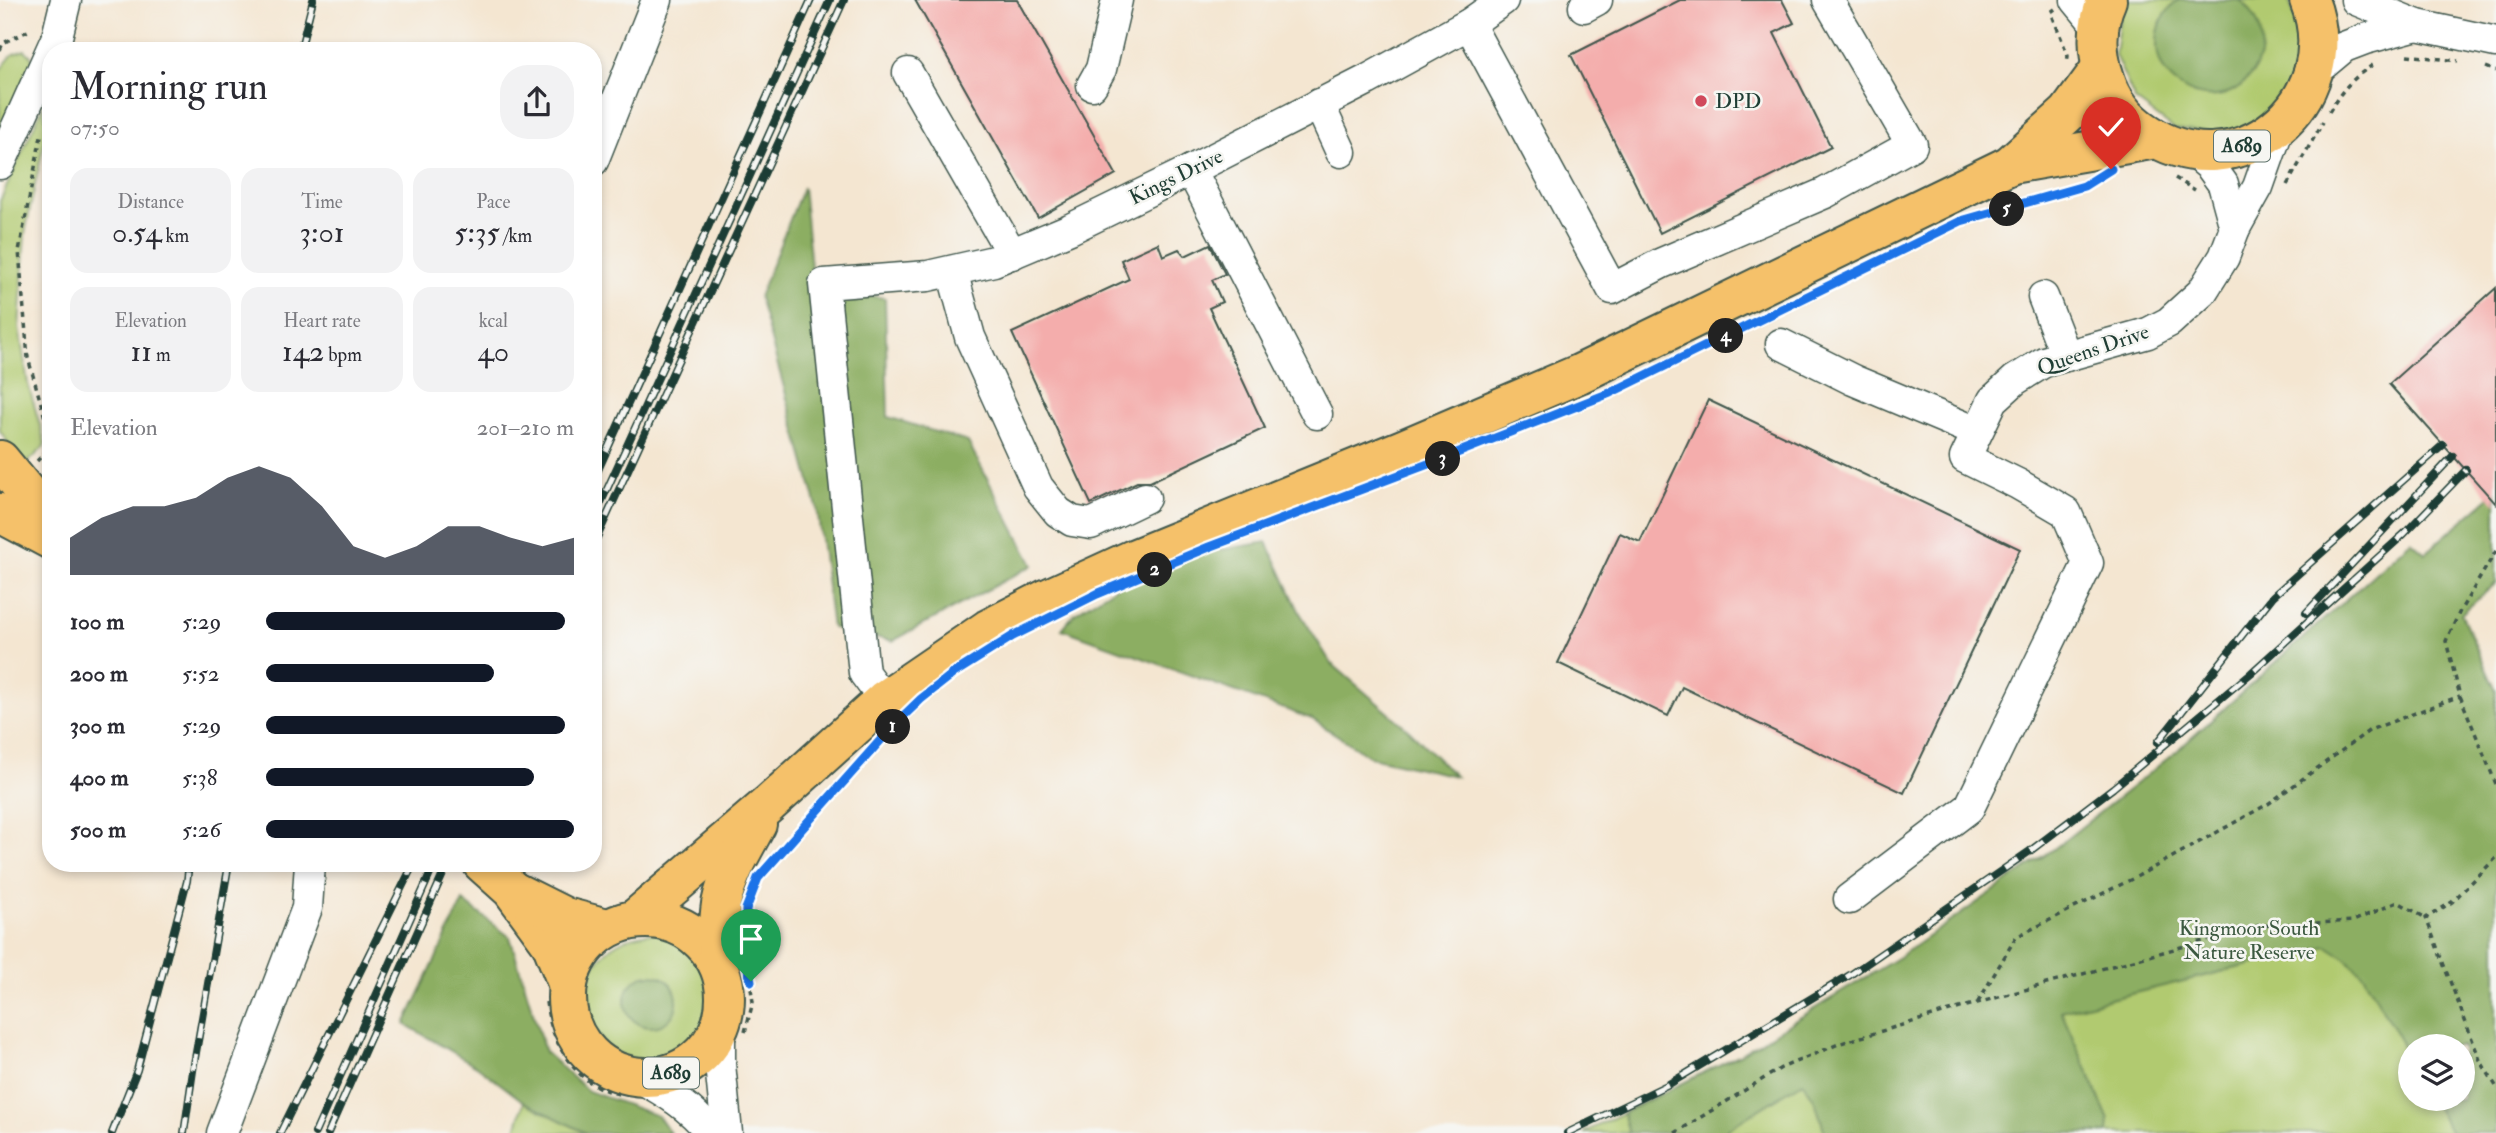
<!DOCTYPE html>
<meta charset="utf-8">
<style>
:root{--surface:#fff;--page:#f2f2f3;--text:#2b2b33;--muted:#7c7c81;--accent:#111827}
body{margin:0;font-family:"IM FELL Double Pica",serif;background:var(--page);color:var(--text);height:100vh;display:flex;flex-direction:column;font-size:26px;white-space:nowrap}
*{box-sizing:border-box;margin:0}
p{font-size:23px;color:var(--muted)}
.icon{flex:none;width:38px;height:38px;fill:none;stroke:currentColor;stroke-width:2;stroke-linecap:round;stroke-linejoin:round}
.map{position:relative;flex:1;overflow:hidden}
.sheet{position:absolute;left:42px;top:42px;width:560px;height:830px;display:flex;flex-direction:column;background:var(--surface);border-radius:28px;box-shadow:0 4px 10px #0003}
.sheet>*{flex:none}
.fabs{position:absolute;left:2398px;top:1034px;display:grid;gap:14px}
.fabs a{display:grid;place-items:center;width:77px;height:77px;border-radius:50%;background:var(--surface);box-shadow:0 4px 10px #0003;font-size:35px}
.pin{position:absolute;display:grid;place-items:center;width:60px;height:60px;color:#fff;margin:-72px -30px;border-radius:50% 50% 50% 0;rotate:-45deg;box-shadow:0 0 7px #0007}
.pin .icon{rotate:45deg}
.km{position:absolute;width:35px;height:35px;margin:-18px;border-radius:50%;background:#222;color:#fff;font-size:19px;line-height:35px;text-align:center}
.round{display:grid;place-items:center;flex:none;width:74px;height:74px;border-radius:28px;background:var(--page)}
.headline{display:flex;align-items:center;justify-content:space-between;height:119px;padding:0 28px}
h1{font-size:38px;font-weight:600;line-height:52px}
.metrics{display:grid;grid-template-columns:repeat(3,1fr);gap:10px;height:119px;padding:7px 28px}
.metrics div{display:grid;align-content:center;border-radius:18px;background:var(--page);text-align:center}
.metrics b{font-size:30px;font-weight:600}
.metrics small{font-size:19px;font-weight:400}
.metrics p{font-size:19px}
.chart{height:196px;padding:14px 28px}
.chart p{display:flex;justify-content:space-between}
.chart svg{width:100%;height:126px;margin-top:7px;fill:var(--accent);opacity:.7}
ul{padding:0 28px;list-style:none;font-size:23px}
li{display:grid;grid-template-columns:112px 84px 1fr;align-items:center;height:52px}
li i{height:18px;border-radius:9px;background:var(--accent)}
.map>svg:first-child{display:block}
.green{fill:#b1ca6f;stroke:#688452;stroke-width:2;fill-rule:evenodd}
.forest{fill:#8cae62;stroke:#56764b;stroke-width:2}
.building{fill:#f4adac}
.lines{fill:none;stroke-linecap:round;stroke-linejoin:round}
.minor-casing{stroke:#3f564c;stroke-width:33}
.highway-casing{stroke:#3f564c;stroke-width:42}
.path{stroke:#3f564c;stroke-width:3.5;stroke-dasharray:5 5;stroke-linecap:butt}
.minor{stroke:#fff;stroke-width:30}
.highway{stroke:#f5c16b;stroke-width:38}
.rail-casing{stroke:#1f3d34;stroke-width:8}
.rail{stroke:#f6f6f2;stroke-width:5;stroke-dasharray:16;stroke-linecap:butt}
.route-casing{stroke:#fff;stroke-width:14}
.route{stroke:#1a73e8;stroke-width:9}
.poi-dot{fill:#d1495b;stroke:#f6f6f2;stroke-width:2.5}
.labels{text-anchor:middle;dominant-baseline:central;stroke-width:5;stroke-linejoin:round;paint-order:stroke}
.shield{fill:#f6f6f2;stroke:#60746d;stroke-width:2}
.shield-label{font-size:19px;font-weight:bold;fill:#1f3d34}
.poi-label{font-size:21px;fill:#1f3d34;stroke:#f6f6f2;text-anchor:start}
.street-label{font-size:21px;fill:#1f3d34;stroke:#f6f6f2}
.park-label{font-size:21px;fill:#3c5940;stroke:#f6f6f2}
</style>
<div class="map">
<svg width="2496" height="1133" viewBox="0 0 2496 1133">
<rect width="100%" height="100%" fill="#f6f6f2"/>
<filter id="ink" filterUnits="userSpaceOnUse"><feTurbulence type="fractalNoise" baseFrequency=".0143" numOctaves="2"/><feDisplacementMap in="SourceGraphic" scale="14" xChannelSelector="R" yChannelSelector="G"/><feConvolveMatrix kernelMatrix="1 2 1 2 8 2 1 2 1" color-interpolation-filters="sRGB"/></filter>
<filter id="wash" filterUnits="userSpaceOnUse"><feTurbulence type="fractalNoise" baseFrequency=".00686" numOctaves="4" result="noise"/><feDisplacementMap in="SourceGraphic" scale="28" xChannelSelector="R" yChannelSelector="G"/><feGaussianBlur stdDeviation="1.57" result="paint"/><feColorMatrix in="noise" values="0 0 0 0 0 0 0 0 0 0 0 0 0 0 0 0 0 1.4 0 .05"/><feComposite in="paint" operator="in"/></filter>
<g filter="url(#wash)">
<rect width="100%" height="100%" fill="#f4e6d1"/>
<!-- green -->
<g class="green">
<path d="M2125,0H2179L2166,13L2160,24L2199,95C2223,97 2240,90 2255,70L2250,9L2240,0H2289L2299,31L2297,66L2282,97L2257,121L2225,134L2174,129L2135,100L2115,55L2121,6Z"/>
<path d="M25,50L31,56L33,64L0,147V70L13,54Z"/>
<path d="M43,106L47,128L25,233L19,328L28,384L45,443L43,448L24,466L0,431V201Z"/>
<path d="M2496,492V583L2461,614L2496,691V1133H1583L1739,1055L1899,957L2054,849L2177,751L2411,541L2425,553ZM2410,1046H2462V1099H2410Z"/>
<path d="M652,933C741,948 727,1061 650,1061C569,1061 561,940 652,933ZM635,981L673,987L677,1003L626,996Z"/>
<path d="M524,1102L586,1133H515Z"/>
</g>
<!-- forest -->
<g class="forest">
<path d="M2179,0H2240C2294,44 2236,124 2181,87C2167,78 2158,64 2157,47C2156,28 2164,11 2179,0Z"/>
<path d="M803,187L813,287L885,298L888,417L968,442L1033,565L893,641L832,628L817,507L759,297Z"/>
<path d="M2496,492V583L2461,614L2496,691V1133H2451L2432,1099H2462V1046H2410V1058L2364,976L2346,958L2327,946L2061,1011L2109,1120L2108,1133H1825L1815,1101L1803,1082L1721,1133H1629L1623,1113L1739,1055L1899,957L2054,849L2177,751L2411,541L2425,553Z"/>
<path d="M1267,542L1300,613L1331,663L1410,731L1455,776L1371,757L1312,719L1062,629L1075,613L1159,560Z"/>
<path d="M463,901L510,937L545,1052L588,1091L658,1116L670,1133H586L524,1102L478,1067L405,1024Z"/>
<circle cx="651" cy="1001" r="26"/>
</g>
<g id="blocks">
<!-- building -->
<g class="building">
<path d="M915,0H1017L1116,174L1038,218Z"/>
<path d="M1680,0H1782L1794,23L1774,33L1831,147L1660,233L1571,55Z"/>
<path d="M1158,243L1163,256L1179,249L1185,256L1210,244L1225,274L1212,280L1222,302L1209,308L1265,428L1150,482H1137L1091,504L1012,333L1129,279L1121,260Z"/>
<path d="M2496,288V504L2389,384Z"/>
<path d="M1708,400L2020,549L1904,793L1682,687L1668,716L1558,663L1620,533L1640,542Z"/>
</g>
</g>
</g>
<g filter="url(#ink)">
<use href="#blocks" fill-opacity="0" stroke="#3f564c" stroke-width="2"/>
<g class="lines">
<defs>
<g id="minor">
<path d="M2076,0L2099,28"/>
<path d="M2356,0L2417,25L2496,42"/>
<path d="M1584,7L1597,0"/>
<path d="M1469,24L1612,289L1662,263L1825,193L1912,145L1828,0"/>
<path d="M908,73L1012,254"/>
<path d="M2313,73L2344,47L2365,39L2417,25"/>
<path d="M1092,85L1101,69L1117,0"/>
<path d="M1319,104L1341,152"/>
<path d="M2192,151L2210,166L2223,184L2235,228"/>
<path d="M593,161L657,0"/>
<path d="M0,164L57,37L66,0"/>
<path d="M1191,170L1317,414"/>
<path d="M952,271L970,337L1038,487L1058,512L1072,521L1091,524L1145,498"/>
<path d="M2043,297L2066,356"/>
<path d="M1781,344L1853,380L1977,432"/>
<path d="M884,700L864,673L824,284L928,276L994,261L1070,229L1191,170L1367,80L1469,24L1503,0"/>
<path d="M1849,899L1969,808L2088,563L2066,512L2018,484L1965,458L1993,400L2015,380L2044,362L2148,333L2169,322L2202,292L2224,257L2235,228L2258,187L2280,125"/>
<path d="M720,1025V1064L727,1133"/>
<path d="M638,1077C666,1092 691,1107 711,1133"/>
<path d="M222,1133L307,908L310,863"/>
</g>
<g id="highway">
<path d="M2107,0C2096,24 2096,53 2105,78C2112,100 2126,119 2146,132C2236,194 2349,101 2309,0"/>
<path d="M2012,164L2156,139"/>
<path d="M0,460L51,522"/>
<path d="M0,513L51,540"/>
<path d="M482,863L512,890L551,943L567,983"/>
<path d="M517,893L565,917L607,928"/>
<circle cx="646" cy="998" r="79"/>
<path d="M635,919L769,804L884,700L988,629L1048,598L1133,559L1403,449L1579,374L2010,165L2068,113L2101,68"/>
<path d="M718,964C718,944 718,924 721,904C727,875 743,850 757,824"/>
</g>
</defs>
<!-- minor casing -->
<use href="#minor" class="minor-casing"/>
<!-- highway casing -->
<use href="#highway" class="highway-casing"/>
<!-- path -->
<g class="path">
<path d="M2055,9L2051,12L2068,56L2067,63"/>
<path d="M0,50L3,43L32,29"/>
<path d="M2407,55L2458,61"/>
<path d="M2486,67L2496,71"/>
<path d="M2329,112C2341,91 2352,78 2373,65"/>
<path d="M2175,178L2195,190"/>
<path d="M2287,185L2323,122"/>
<path d="M1970,219L2084,185L2090,182"/>
<path d="M37,461L49,448L50,435L28,358L19,251L41,136"/>
<path d="M2496,551L2460,611L2446,641L2460,696L2496,784"/>
<path d="M2496,858L2452,902L2426,918L2480,1060L2496,1086"/>
<path d="M769,866L860,764"/>
<path d="M546,1002C551,1042 575,1086 619,1094"/>
<path d="M1978,1002L2016,937L2138,876L2268,804L2370,730L2460,696"/>
<path d="M745,1032L753,1002L748,968"/>
<path d="M1675,1133L1781,1068L1841,1043L1977,1003L2258,926L2353,921L2398,902L2426,918"/>
</g>
<!-- minor -->
<use href="#minor" class="minor"/>
<!-- highway -->
<use href="#highway" class="highway"/>
<defs>
<g id="rail">
<path d="M300,51L313,0"/>
<path d="M593,481L811,0"/>
<path d="M593,520L830,0"/>
<path d="M593,546L844,0"/>
<path d="M2306,613L2453,456"/>
<path d="M2158,742L2273,596L2443,445"/>
<path d="M112,1133L137,1070L187,881L189,863"/>
<path d="M184,1133L194,1064L229,863"/>
<path d="M280,1133L414,863"/>
<path d="M315,1133L435,863"/>
<path d="M328,1133L448,863"/>
<path d="M1567,1133L1669,1084L1850,975L2030,851L2113,788L2251,673L2404,534L2466,470"/>
</g>
</defs>
<!-- rail casing -->
<use href="#rail" class="rail-casing"/>
<!-- rail -->
<use href="#rail" class="rail"/>
</g>
</g>
<g class="lines" filter="url(#ink)">
<defs>
<path id="route" d="M751,981L746,960V909L758,878L895,724L921,699L954,673L1013,636L1097,594L1209,547L1444,458L1610,393L1961,221L2084,186L2111,169"/>
</defs>
<!-- route casing -->
<use href="#route" class="route-casing"/>
<!-- route -->
<use href="#route" class="route"/>
</g>
<!-- markers -->
<circle class="poi-dot" cx="1701" cy="101" r="7"/>
<g class="labels">
<!-- shield labels -->
<g class="shield">
<rect x="2214" y="130.5" width="56" height="31" rx="5"/>
<rect x="643" y="1057.5" width="56" height="31" rx="5"/>
</g>
<g class="shield-label">
<text x="2242" y="146">A689</text>
<text x="671" y="1073">A689</text>
</g>
<!-- poi labels -->
<g class="poi-label">
<text x="1715" y="101">DPD</text>
</g>
<!-- street labels -->
<g class="street-label">
<text transform="translate(1176 177) rotate(-26)">Kings Drive</text>
<text transform="translate(2093 350) rotate(-19)">Queens Drive</text>
</g>
<!-- park labels -->
<g class="park-label">
<text x="2249" y="928">Kingmoor South<tspan x="2249" dy="24">Nature Reserve</tspan></text>
</g>
</g>
</svg>
<div class="fabs">
<a><svg class="icon" aria-label="layers" viewBox="0 0 24 24"><path d="M12 4l9 5-9 5-9-5zM3 14l9 5 9-5"/></svg></a>
</div>
<div class="pin" style="left:751px;top:981px;background:#1e9e55"><svg class="icon" aria-label="arrive" viewBox="0 0 24 24"><path d="M6 21V4h12l-3 4 3 4H6"/></svg></div>
<div class="pin" style="left:2111px;top:169px;background:#d93025"><svg class="icon" aria-label="check" viewBox="0 0 24 24"><path d="M5 12l5 5 9-10"/></svg></div>
<b class="km" style="left:893px;top:727px">1</b>
<b class="km" style="left:1155px;top:570px">2</b>
<b class="km" style="left:1443px;top:459px">3</b>
<b class="km" style="left:1726px;top:336px">4</b>
<b class="km" style="left:2007px;top:209px">5</b>
<section class="sheet">
<div class="headline"><div><h1>Morning run</h1><p>07:50</p></div><a class="round"><svg class="icon" aria-label="share" viewBox="0 0 24 24"><path d="M12 15V3M7 8l5-5 5 5M5 13v7h14v-7"/></svg></a></div>
<div class="metrics">
<div><p>Distance</p><b>0.54<small> km</small></b></div>
<div><p>Time</p><b>3:01</b></div>
<div><p>Pace</p><b>5:35<small> /km</small></b></div>
</div>
<div class="metrics">
<div><p>Elevation</p><b>11<small> m</small></b></div>
<div><p>Heart rate</p><b>142<small> bpm</small></b></div>
<div><p>kcal</p><b>40</b></div>
</div>
<div class="chart"><p><span>Elevation</span>201–210 m</p>
<svg viewBox="0 0 160 44" preserveAspectRatio="none"><path d="M0 44V31L10 24L20 20L30 20L40 17L50 10L60 6L70 10L80 20L90 34L100 38L110 34L120 27L130 27L140 31L150 34L160 31V44z"/></svg>
</div>
<ul>
<li><b>100 m</b>5:29<i style="width:97%"></i></li>
<li><b>200 m</b>5:52<i style="width:74%"></i></li>
<li><b>300 m</b>5:29<i style="width:97%"></i></li>
<li><b>400 m</b>5:38<i style="width:87%"></i></li>
<li><b>500 m</b>5:26<i style="width:100%"></i></li>
</ul>
</section>
</div>
